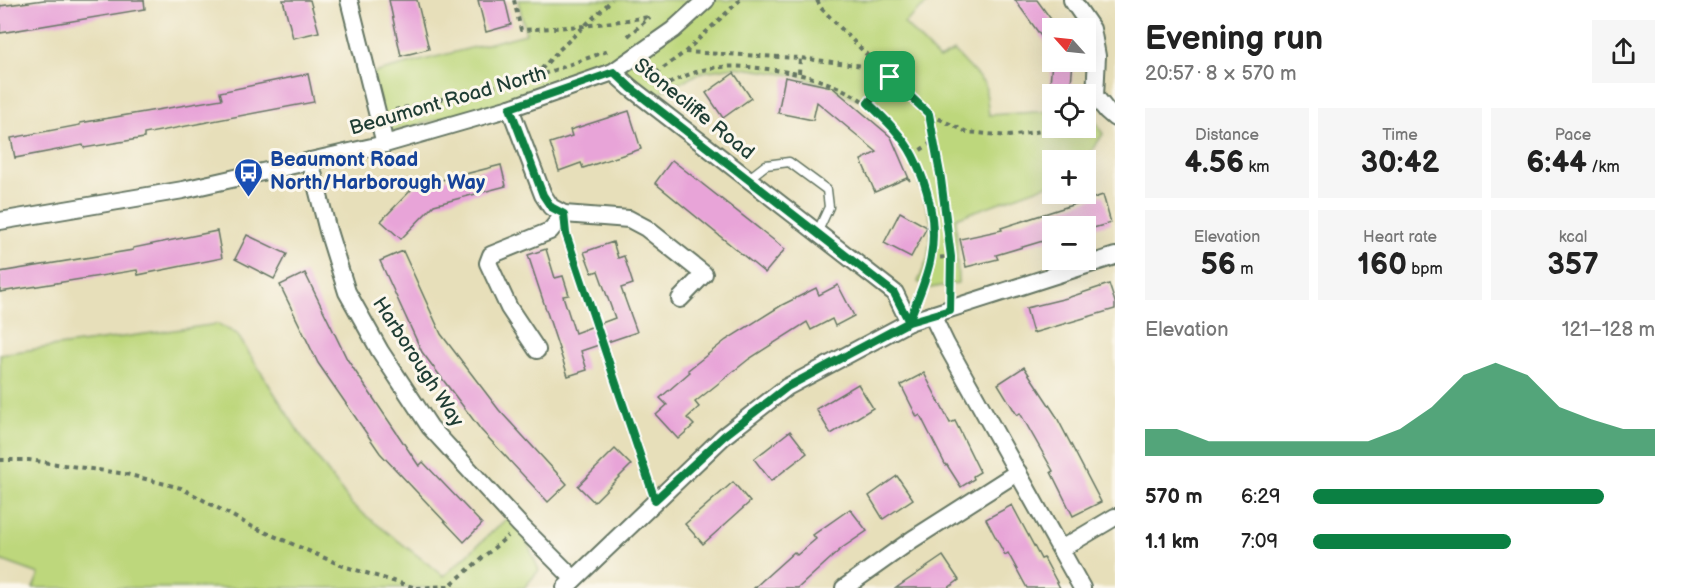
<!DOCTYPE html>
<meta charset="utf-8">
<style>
:root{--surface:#fff;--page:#f6f6f6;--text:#222;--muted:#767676;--accent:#0b8043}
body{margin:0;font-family:"Balsamiq Sans",sans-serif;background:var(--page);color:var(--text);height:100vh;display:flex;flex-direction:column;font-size:22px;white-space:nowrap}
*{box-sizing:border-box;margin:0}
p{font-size:20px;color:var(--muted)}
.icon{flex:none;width:33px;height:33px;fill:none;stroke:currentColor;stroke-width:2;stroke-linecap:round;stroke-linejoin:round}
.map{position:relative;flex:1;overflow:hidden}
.details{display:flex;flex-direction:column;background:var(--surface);width:570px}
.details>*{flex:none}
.needle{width:39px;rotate:297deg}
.tools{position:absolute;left:1042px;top:18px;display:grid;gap:12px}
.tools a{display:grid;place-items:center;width:54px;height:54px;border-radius:0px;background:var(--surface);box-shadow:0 6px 24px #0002;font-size:30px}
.pin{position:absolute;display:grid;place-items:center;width:51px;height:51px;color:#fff;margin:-26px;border-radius:12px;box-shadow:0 3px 9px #0006}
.round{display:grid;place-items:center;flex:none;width:63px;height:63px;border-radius:0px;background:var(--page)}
.summary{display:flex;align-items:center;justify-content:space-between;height:102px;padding:0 30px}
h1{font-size:33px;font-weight:600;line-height:45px}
.figures{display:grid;grid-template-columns:repeat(3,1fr);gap:9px;height:102px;padding:6px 30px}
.figures div{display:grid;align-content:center;border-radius:0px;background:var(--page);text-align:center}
.figures b{font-size:30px;font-weight:600}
.figures small{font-size:16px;font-weight:400}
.figures p{font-size:16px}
.chart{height:168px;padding:12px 30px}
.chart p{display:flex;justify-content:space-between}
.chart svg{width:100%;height:108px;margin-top:6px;fill:var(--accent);opacity:.7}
ul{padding:0 30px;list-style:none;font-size:20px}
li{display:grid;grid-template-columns:96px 72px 1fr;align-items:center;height:45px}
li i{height:15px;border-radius:8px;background:var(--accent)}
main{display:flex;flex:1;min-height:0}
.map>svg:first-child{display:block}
.green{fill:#bdd77c;stroke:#6e8a58;stroke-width:1.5}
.building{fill:#e8a4d8}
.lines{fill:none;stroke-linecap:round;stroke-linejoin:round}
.service-casing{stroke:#657663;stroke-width:11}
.minor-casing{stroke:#657663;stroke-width:20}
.path{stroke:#657663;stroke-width:4;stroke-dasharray:4.5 4.5;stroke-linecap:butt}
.service{stroke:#fff;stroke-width:8}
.minor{stroke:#fff;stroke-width:16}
.route-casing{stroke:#fff;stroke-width:12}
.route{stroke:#0b8043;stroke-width:8}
.labels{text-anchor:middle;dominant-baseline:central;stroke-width:6;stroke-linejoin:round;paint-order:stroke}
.street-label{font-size:20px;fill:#1f3d34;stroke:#fbf7ec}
.transit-label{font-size:20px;font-weight:bold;fill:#164399;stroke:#fbf7ec;text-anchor:start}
</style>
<main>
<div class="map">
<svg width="1115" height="588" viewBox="0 0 1115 588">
<rect width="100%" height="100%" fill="#fbf7ec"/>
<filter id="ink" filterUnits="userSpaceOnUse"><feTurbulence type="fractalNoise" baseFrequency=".0167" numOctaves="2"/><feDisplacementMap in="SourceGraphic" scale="12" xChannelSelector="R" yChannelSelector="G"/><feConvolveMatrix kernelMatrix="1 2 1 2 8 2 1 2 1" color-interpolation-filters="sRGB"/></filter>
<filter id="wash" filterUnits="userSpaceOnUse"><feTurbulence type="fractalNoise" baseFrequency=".008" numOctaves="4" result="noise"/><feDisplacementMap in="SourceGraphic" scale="24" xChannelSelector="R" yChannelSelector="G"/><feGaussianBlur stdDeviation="1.35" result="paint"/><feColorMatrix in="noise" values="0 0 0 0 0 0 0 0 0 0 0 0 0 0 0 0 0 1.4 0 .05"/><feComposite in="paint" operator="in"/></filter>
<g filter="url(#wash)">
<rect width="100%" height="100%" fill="#e7dfba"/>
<!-- green -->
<g class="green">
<path d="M518,0H931L904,23L939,59L954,51L985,84L989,115L1053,111V128H1086V109H1088L1103,134L1086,160H1053V183L956,218L958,283L931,288L918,282L928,258L932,224L911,158L868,103L799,76L735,67L702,72L653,96L618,72L386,133L373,73L526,34Z"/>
<path d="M218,324L237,334L302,437L352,505L444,576L514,512L539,570L524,588H33L39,574L0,560V354Z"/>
</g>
<g id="blocks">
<!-- building -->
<g class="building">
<path d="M44,0H144L145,9L0,33V6Z"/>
<path d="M283,0H310L319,32L293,38Z"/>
<path d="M389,0H417L429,49L401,56Z"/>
<path d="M478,0H505L511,25L486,32Z"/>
<path d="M1015,0H1037L1053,22V53Z"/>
<path d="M1052,62H1073L1070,94H1049Z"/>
<path d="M734,73L751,98L723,118L706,93Z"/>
<path d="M308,74L314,102L144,134V138L84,148L83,145L15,158L11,138L80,125V123L222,99L220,92Z"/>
<path d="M785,77L832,87L891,137L910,181L907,178L875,192L861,160L877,152L817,102L813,120L778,113Z"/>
<path d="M629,111L641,149L583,168L581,163L559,171L550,143L572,136L570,130Z"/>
<path d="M672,160L785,249L765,273L655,183Z"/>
<path d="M501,165L506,186L434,205L401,239L381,221L414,187Z"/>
<path d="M1103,195L1111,223L1086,230V226H1053V238L996,255L998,259L966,267L960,239L1002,230L1001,228Z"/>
<path d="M900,212L927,227L911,257L884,243Z"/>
<path d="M217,231L222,258L138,275L137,270L0,292V272L133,250V248Z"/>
<path d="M247,235L287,254L274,279L235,259Z"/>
<path d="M613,242L618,258L624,256L633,284L621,288L637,332L581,351L587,370L568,376L528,255L546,249L555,278L563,276L569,295L563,296L575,333L615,318L598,271L592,273L584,252Z"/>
<path d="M403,251L441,334L499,410L567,484L548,502L481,430L422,352L380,261Z"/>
<path d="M305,273L347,359L419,466L423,462L482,524L464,542L380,453L318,363L280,285Z"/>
<path d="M1109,284L1115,302V309L1033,333L1026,308L1067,298Z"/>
<path d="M838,285L854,316L835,326L832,319L811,330L807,322L749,359L695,402L699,407L687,418L694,425L678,439L656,415L667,405L660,398L690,372L688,370L726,340L782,305L816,288L819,295Z"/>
<path d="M1024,367L1055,414L1101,502L1073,516L1051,472L1053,471L1020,413L1017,415L998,384Z"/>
<path d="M924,373L950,423L955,421L980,472L973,476L974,479L961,487L947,465L946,466L920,415L917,417L901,385Z"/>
<path d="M858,384L873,408L831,434L816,409Z"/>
<path d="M790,431L807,453L771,481L754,459Z"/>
<path d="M615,449L631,465L594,502L578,486Z"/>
<path d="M897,476L913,499L883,519L869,496Z"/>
<path d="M733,482L750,502L703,544L685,524Z"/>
<path d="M1012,505L1041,559L1044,558L1060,588H1027L1008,553L1005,555L986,519Z"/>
<path d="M850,509L867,531L842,548L798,588H754L794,552L797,555L816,539L813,535Z"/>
<path d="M943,556L959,580L948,588H896Z"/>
</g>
</g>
</g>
<g filter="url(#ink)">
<use href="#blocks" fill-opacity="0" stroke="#657663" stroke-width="1.5"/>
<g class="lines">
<defs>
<path id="service" d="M748,179L766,165L789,162L827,190L829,207L817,233"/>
<g id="minor">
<path d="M349,0L385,144"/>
<path d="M1072,0L1092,29L1097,56L1095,96L1107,111L1115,118"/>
<path d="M613,72L631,88L895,293L909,322"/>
<path d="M510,108L543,195L551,207L564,214L629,219L646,228L704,274L680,299"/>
<path d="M310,161L328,231L347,292L380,351L430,427L520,525L574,579"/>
<path d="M0,221L183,190L385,144L510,108L613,72L673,30L706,0"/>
<path d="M932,315L946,344L1082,588"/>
<path d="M537,350L509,308L488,263L491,255L550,231L564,214"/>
<path d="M1061,549L1115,517"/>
<path d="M565,588L724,436L787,387L909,322L1115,256"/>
<path d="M844,588L913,539L1018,472"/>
</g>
</defs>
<!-- service casing -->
<use href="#service" class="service-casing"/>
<!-- minor casing -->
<use href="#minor" class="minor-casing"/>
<!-- path -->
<g class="path">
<path d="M514,0L521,30L584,26L649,17"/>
<path d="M817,0L821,8L873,61L929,114L967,132L1009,136L1061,128"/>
<path d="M628,36L650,17"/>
<path d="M685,52L800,58L880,68"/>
<path d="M799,73L800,58"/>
<path d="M535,76L559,50L612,0"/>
<path d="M653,79L651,77L685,52L740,0"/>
<path d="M661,86L662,87C679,79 695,70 714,68C732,65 750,67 768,69C843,78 903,112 924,188C928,202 934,218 934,233C933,256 925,277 917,299"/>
<path d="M868,103L890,77"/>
<path d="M395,110L535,77L610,50"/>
<path d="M929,115C940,173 952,232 951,292"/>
<path d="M913,155L934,141"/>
<path d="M567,239L650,485"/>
<path d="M931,258L951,257"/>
<path d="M0,460H29L126,474L181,488L251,526L343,566L416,588L449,586L508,536"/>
</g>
<!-- service -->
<use href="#service" class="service"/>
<!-- minor -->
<use href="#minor" class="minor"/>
</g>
</g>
<g class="lines" filter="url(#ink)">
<defs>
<path id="route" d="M890,77L868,103C884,118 903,136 913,156C928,185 937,224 931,256C928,278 916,301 909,322L894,293L631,88L614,72L510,108L543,195L551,207L564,214L566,234L655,500L724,436L787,387L909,322L950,310L951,257L941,179L929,114L890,77"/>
</defs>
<!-- route casing -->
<use href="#route" class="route-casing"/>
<!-- route -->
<use href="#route" class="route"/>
</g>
<!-- icons -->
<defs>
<symbol id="bus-pin" viewBox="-11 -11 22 30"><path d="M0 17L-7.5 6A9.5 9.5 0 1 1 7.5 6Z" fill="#1a4fb4" stroke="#fbf7ec"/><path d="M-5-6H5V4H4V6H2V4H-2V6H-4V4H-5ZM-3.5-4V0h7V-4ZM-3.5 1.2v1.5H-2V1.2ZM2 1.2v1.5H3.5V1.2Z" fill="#fff"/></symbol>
</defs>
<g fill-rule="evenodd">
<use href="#bus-pin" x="232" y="156" width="33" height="45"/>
</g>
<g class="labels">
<!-- street labels -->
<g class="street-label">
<text transform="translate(448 101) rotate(-16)">Beaumont Road North</text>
<text transform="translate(694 109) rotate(39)">Stonecliffe Road</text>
<text transform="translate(418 362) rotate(57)">Harborough Way</text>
</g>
<!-- transit labels -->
<g class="transit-label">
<text x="270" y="160">Beaumont Road<tspan x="270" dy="23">North/Harborough Way</tspan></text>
</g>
</g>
</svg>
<div class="tools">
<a><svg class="needle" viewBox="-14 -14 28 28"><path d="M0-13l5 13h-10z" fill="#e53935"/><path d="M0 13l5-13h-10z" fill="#767676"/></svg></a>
<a><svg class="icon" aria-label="locate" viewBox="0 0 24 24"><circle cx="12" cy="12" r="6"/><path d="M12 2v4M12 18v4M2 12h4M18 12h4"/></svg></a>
<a>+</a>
<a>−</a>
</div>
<div class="pin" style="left:890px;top:77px;background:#1e9e55"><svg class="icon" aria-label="arrive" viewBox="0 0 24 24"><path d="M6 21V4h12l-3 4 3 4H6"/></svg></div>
</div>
<section class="details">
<div class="summary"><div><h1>Evening run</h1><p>20:57 · 8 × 570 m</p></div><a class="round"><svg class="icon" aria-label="share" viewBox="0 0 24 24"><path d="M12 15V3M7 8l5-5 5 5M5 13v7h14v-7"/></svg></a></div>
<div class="figures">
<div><p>Distance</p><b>4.56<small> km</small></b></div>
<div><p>Time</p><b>30:42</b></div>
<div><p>Pace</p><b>6:44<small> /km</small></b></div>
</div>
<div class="figures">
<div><p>Elevation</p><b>56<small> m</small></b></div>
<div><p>Heart rate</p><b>160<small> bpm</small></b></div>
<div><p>kcal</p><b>357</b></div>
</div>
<div class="chart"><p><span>Elevation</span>121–128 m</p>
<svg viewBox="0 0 160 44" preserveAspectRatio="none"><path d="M0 44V33L10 33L20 38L30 38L40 38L50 38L60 38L70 38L80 33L90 24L100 11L110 6L120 11L130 24L140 29L150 33L160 33V44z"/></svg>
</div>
<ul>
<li><b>570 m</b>6:29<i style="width:85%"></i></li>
<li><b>1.1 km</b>7:09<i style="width:58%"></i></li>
</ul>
</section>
</main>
